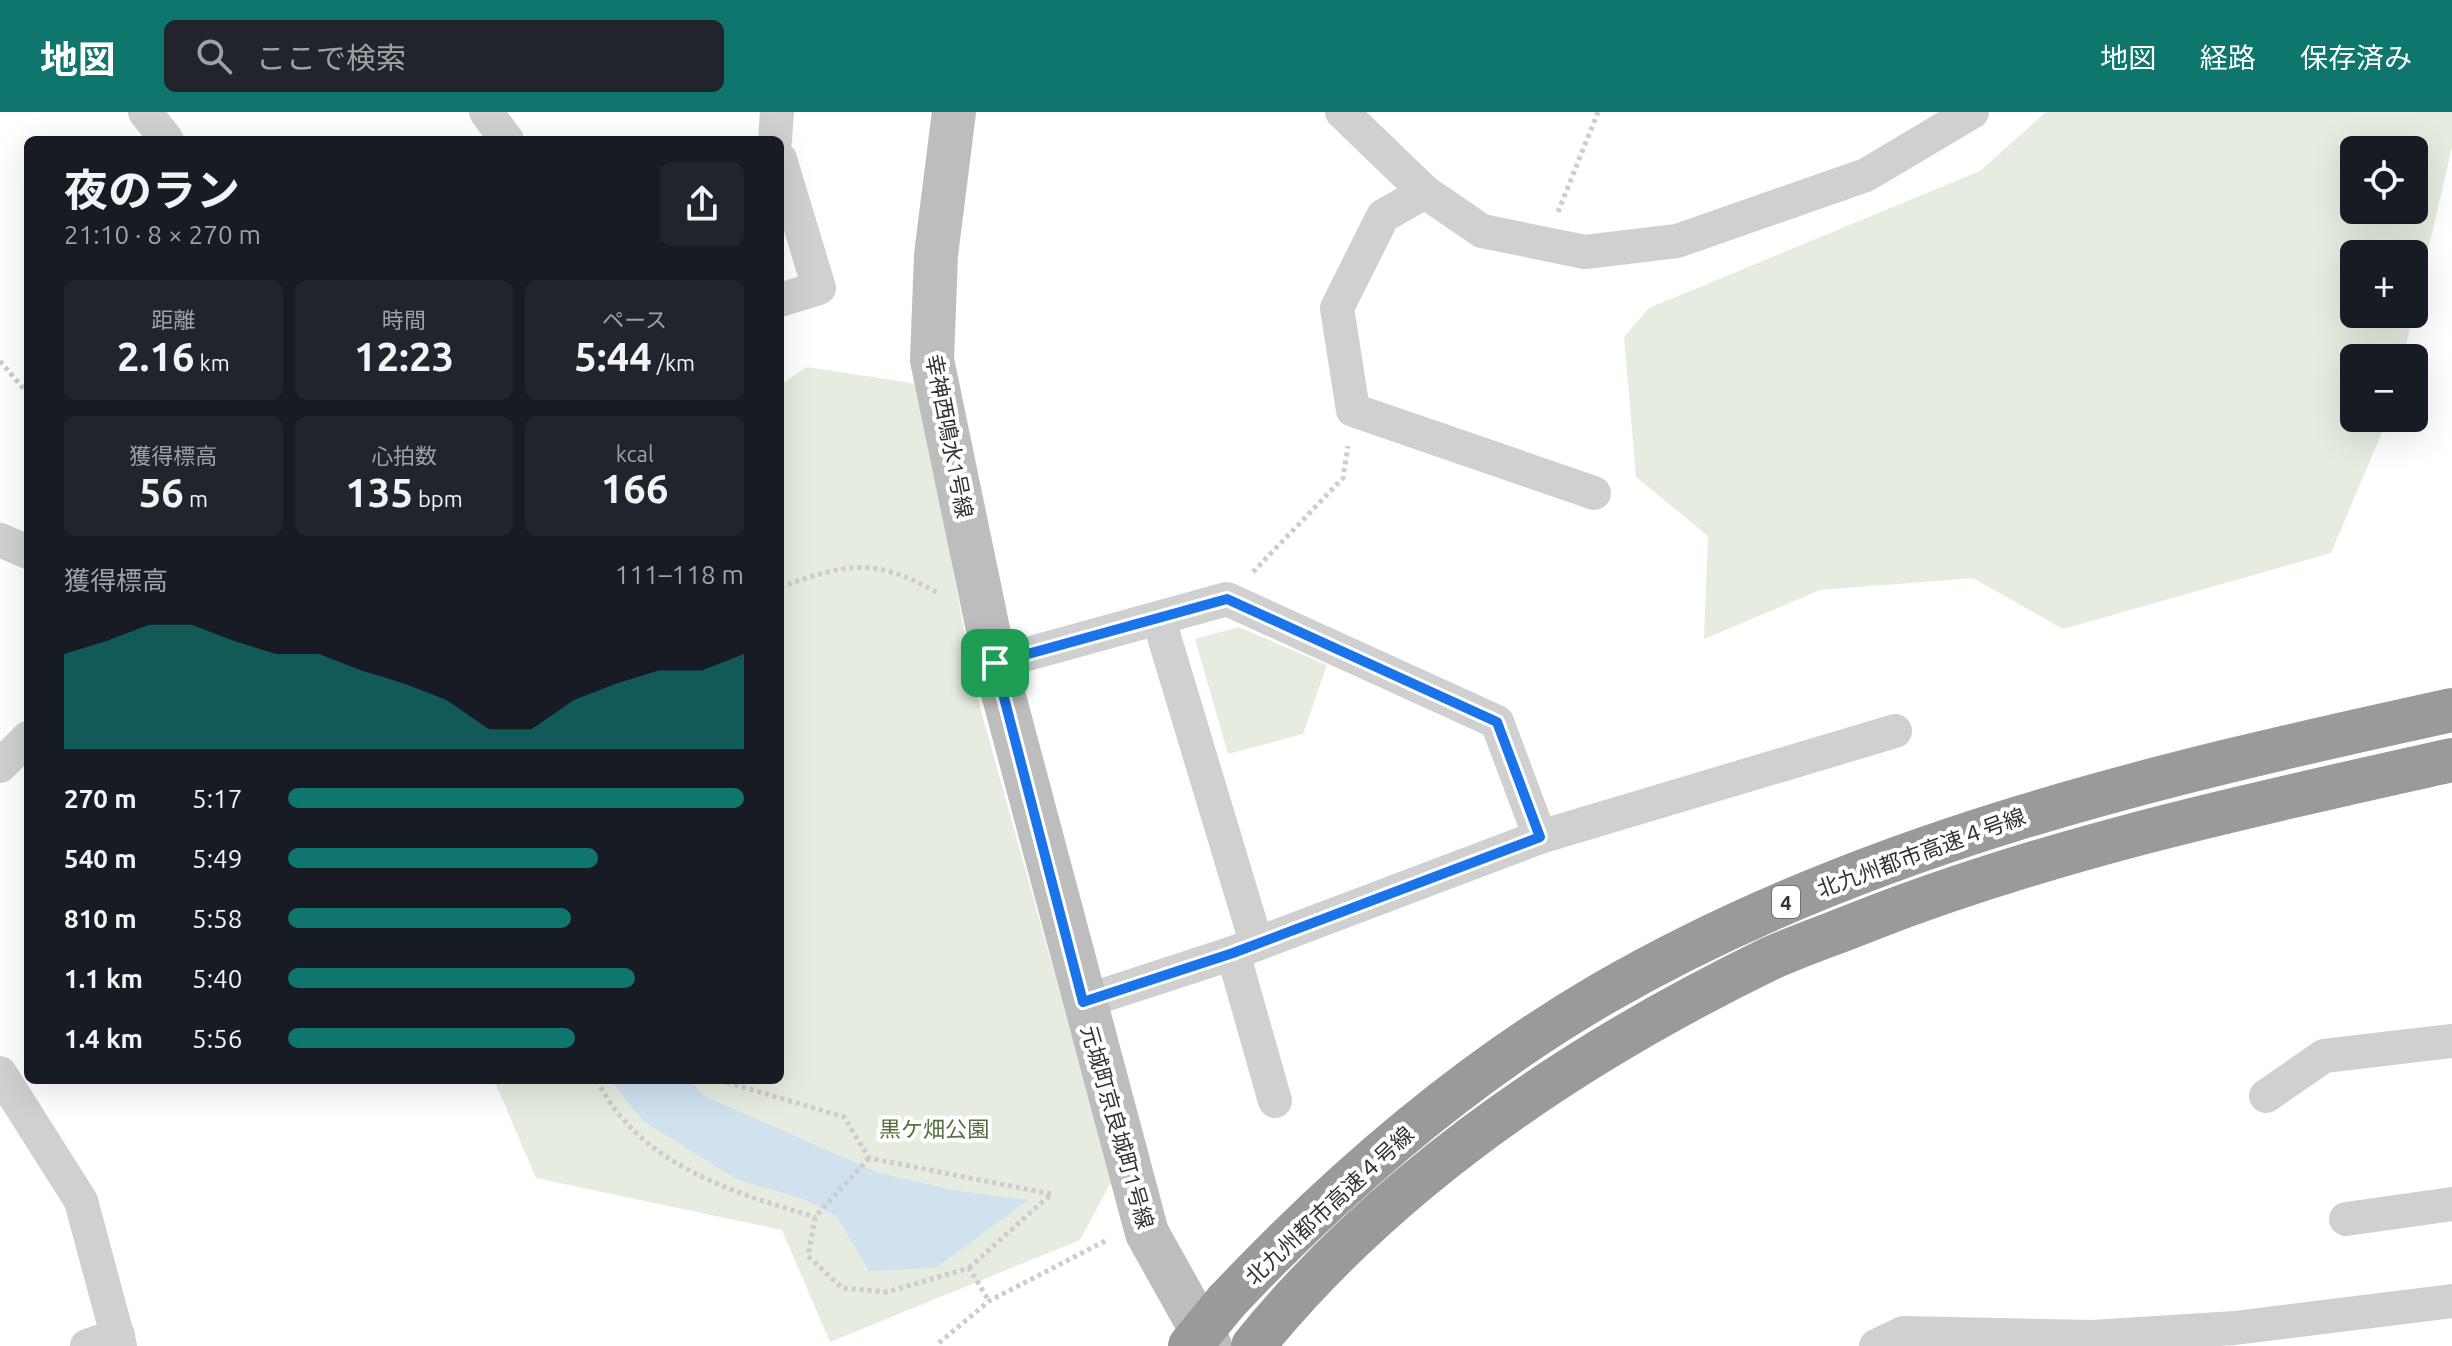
<!DOCTYPE html>
<html lang="ja">
<meta charset="utf-8">
<style>
:root{--surface:#171b24;--page:#20242c;--text:#f1f3f6;--muted:#9ea1a6;--accent:#0f766e}
body{margin:0;font-family:Ubuntu,"Noto Sans JP",sans-serif;background:var(--page);color:var(--text);height:100vh;display:flex;flex-direction:column;font-size:30px;white-space:nowrap}
*{box-sizing:border-box;margin:0}
p{font-size:26px;color:var(--muted)}
.icon{flex:none;width:44px;height:44px;fill:none;stroke:currentColor;stroke-width:2;stroke-linecap:round;stroke-linejoin:round}
.map{position:relative;flex:1;overflow:hidden}
.side{position:absolute;left:24px;top:24px;width:760px;height:948px;display:flex;flex-direction:column;background:var(--surface);border-radius:12px;box-shadow:0 8px 32px #0002}
.side>*{flex:none}
.tools{position:absolute;left:2340px;top:24px;display:grid;gap:16px}
.tools a{display:grid;place-items:center;width:88px;height:88px;border-radius:12px;background:var(--surface);box-shadow:0 8px 32px #0002;font-size:40px}
.pin{position:absolute;display:grid;place-items:center;width:68px;height:68px;color:#fff;margin:-34px;border-radius:16px;box-shadow:0 4px 12px #0006}
.round{display:grid;place-items:center;flex:none;width:84px;height:84px;border-radius:12px;background:var(--page)}
.summary{display:flex;align-items:center;justify-content:space-between;height:136px;padding:0 40px}
h1{font-size:44px;font-weight:700;line-height:60px}
.stats{display:grid;grid-template-columns:repeat(3,1fr);gap:12px;height:136px;padding:8px 40px}
.stats div{display:grid;align-content:center;border-radius:12px;background:var(--page);text-align:center}
.stats b{font-size:40px;font-weight:700}
.stats small{font-size:22px;font-weight:400}
.stats p{font-size:22px}
.chart{height:224px;padding:16px 40px}
.chart p{display:flex;justify-content:space-between}
.chart svg{width:100%;height:144px;margin-top:8px;fill:var(--accent);opacity:.7}
ul{padding:0 40px;list-style:none;font-size:26px}
li{display:grid;grid-template-columns:128px 96px 1fr;align-items:center;height:60px}
li i{height:20px;border-radius:10px;background:var(--accent)}
header{display:flex;align-items:center;gap:48px;box-sizing:border-box;height:112px;padding:0 40px;background:var(--accent);color:#fff}
header strong{font-size:38px}
nav{display:flex;gap:44px;margin-inline-start:auto;font-size:28px}
.search{width:560px;height:72px;background:var(--page);display:flex;align-items:center;gap:20px;box-sizing:border-box;padding:0 28px;border-radius:12px;color:var(--muted);font-size:30px}
.map>svg:first-child{display:block}
.green{fill:#e6ecdf;fill-rule:evenodd}
.water{fill:#cfe2ee}
.lines{fill:none;stroke-linecap:round;stroke-linejoin:round}
.path{stroke:#cdcdcd;stroke-width:5;stroke-dasharray:4 4;stroke-linecap:butt}
.street{stroke:#d0d0d0;stroke-width:34}
.secondary{stroke:#bdbdbd;stroke-width:44}
.highway{stroke:#9a9a9a;stroke-width:44}
.highway-bridge{stroke:#9a9a9a;stroke-width:44}
.route-casing{stroke:#fff;stroke-width:16}
.route{stroke:#1a73e8;stroke-width:10}
.labels{text-anchor:middle;dominant-baseline:central;stroke-width:8;stroke-linejoin:round;paint-order:stroke}
.shield{fill:#fff;stroke:#707070;stroke-width:2}
.shield-label{font-size:20px;font-weight:bold;fill:#333}
.street-label{font-size:22px;fill:#333;stroke:#fff}
.park-label{font-size:22px;fill:#56703f;stroke:#fff}
</style>
<header>
<strong>地図</strong>
<div class="search"><svg class="icon" aria-label="search" viewBox="0 0 24 24"><circle cx="10" cy="10" r="6"/><path d="M15 15l6 6"/></svg>ここで検索</div>
<nav><a>地図</a><a>経路</a><a>保存済み</a></nav>
</header>
<div class="map">
<svg width="2452" height="1234" viewBox="0 0 2452 1234">
<rect width="100%" height="100%" fill="#fff"/>
<!-- green -->
<g class="green">
<path d="M2046,0H2452V35L2414,199V142H2354V202H2413L2403,246H2354V306H2388L2331,441L2063,517L1973,466L1820,478L1704,527L1708,424L1636,365L1624,225L1649,196L1980,59ZM2354,38H2414V98H2354Z"/>
<path d="M807,255L918,272L975,577L1112,1068L1080,1128L830,1230L782,1118L536,1066L494,968H780V273Z"/>
<path d="M1239,515L1327,553L1303,622L1228,642L1195,527Z"/>
</g>
<!-- water -->
<path class="water" d="M610,968H690L704,984L879,1061L952,1078L1028,1088L936,1156L869,1159L837,1105L806,1088L736,1067L643,1009Z"/>
<g class="lines">
<!-- path -->
<g class="path">
<path d="M1558,100L1598,0"/>
<path d="M0,249L28,282"/>
<path d="M1253,460L1343,366L1348,334"/>
<path d="M780,475C846,452 874,444 938,481"/>
<path d="M597,968C638,1052 731,1080 815,1105"/>
<path d="M719,968L844,1005L869,1046L1051,1082"/>
<path d="M869,1046L815,1105L808,1144L842,1176L887,1180L969,1156L989,1189"/>
<path d="M969,1156L1050,1083"/>
<path d="M939,1231L989,1189L1107,1128"/>
</g>
<!-- street -->
<g class="street">
<path d="M145,0L167,28"/>
<path d="M486,0L507,28"/>
<path d="M1342,0L1425,80L1482,119L1585,140L1677,129L1866,63L1972,0"/>
<path d="M775,28L777,0"/>
<path d="M780,47L819,176L780,188"/>
<path d="M1425,80L1383,104L1337,196L1353,298L1594,381"/>
<path d="M0,428L28,440"/>
<path d="M1159,508L1256,830"/>
<path d="M995,551L1227,487L1497,610L1540,725"/>
<path d="M0,654L28,626"/>
<path d="M1233,841L1275,989"/>
<path d="M1083,890L1233,841L1540,725L1895,619"/>
<path d="M0,961L81,1089L120,1234"/>
<path d="M2266,984L2324,944L2452,929"/>
<path d="M2346,1107L2452,1092"/>
<path d="M87,1234L118,1223"/>
<path d="M1876,1234L1903,1221L2092,1225L2235,1216L2452,1189"/>
</g>
<!-- secondary -->
<path class="secondary" d="M954,0L936,143L932,248L995,551L1147,1121L1210,1234"/>
<!-- highway -->
<g class="highway">
<path d="M1226,1190C1337,1072 1461,964 1602,882C1864,730 2159,662 2452,598"/>
<path d="M1253,1234C1389,1066 1576,941 1769,847C1800,833 1833,822 1865,809C2054,735 2254,692 2452,648"/>
</g>
<!-- highway-bridge -->
<path class="highway-bridge" d="M1190,1234L1226,1190"/>
</g>
<g class="lines">
<defs>
<path id="route" d="M1227,487L1497,610L1540,725L1233,841L1083,890L995,551Z"/>
</defs>
<!-- route casing -->
<use href="#route" class="route-casing"/>
<!-- route -->
<use href="#route" class="route"/>
</g>
<g class="labels">
<!-- shield labels -->
<rect class="shield" x="1772" y="774" width="28" height="32" rx="6"/>
<g class="shield-label">
<text x="1786" y="790">4</text>
</g>
<!-- street labels -->
<g class="street-label">
<text transform="translate(950 324) rotate(79)">幸神西鳴水1号線</text>
<text transform="translate(1921 740) rotate(-20)">北九州都市高速４号線</text>
<text transform="translate(1118 1015) rotate(74)">元城町京良城町1号線</text>
<text transform="translate(1329 1093) rotate(-43)">北九州都市高速４号線</text>
</g>
<!-- park labels -->
<g class="park-label">
<text x="934" y="1016">黒ケ畑公園</text>
</g>
</g>
</svg>
<div class="tools">
<a><svg class="icon" aria-label="locate" viewBox="0 0 24 24"><circle cx="12" cy="12" r="6"/><path d="M12 2v4M12 18v4M2 12h4M18 12h4"/></svg></a>
<a>+</a>
<a>−</a>
</div>
<div class="pin" style="left:995px;top:551px;background:#1e9e55"><svg class="icon" aria-label="arrive" viewBox="0 0 24 24"><path d="M6 21V4h12l-3 4 3 4H6"/></svg></div>
<section class="side">
<div class="summary"><div><h1>夜のラン</h1><p>21:10 · 8 × 270 m</p></div><a class="round"><svg class="icon" aria-label="share" viewBox="0 0 24 24"><path d="M12 15V3M7 8l5-5 5 5M5 13v7h14v-7"/></svg></a></div>
<div class="stats">
<div><p>距離</p><b>2.16<small> km</small></b></div>
<div><p>時間</p><b>12:23</b></div>
<div><p>ペース</p><b>5:44<small> /km</small></b></div>
</div>
<div class="stats">
<div><p>獲得標高</p><b>56<small> m</small></b></div>
<div><p>心拍数</p><b>135<small> bpm</small></b></div>
<div><p>kcal</p><b>166</b></div>
</div>
<div class="chart"><p><span>獲得標高</span>111–118 m</p>
<svg viewBox="0 0 160 44" preserveAspectRatio="none"><path d="M0 44V15L10 11L20 6L30 6L40 11L50 15L60 15L70 20L80 24L90 29L100 38L110 38L120 29L130 24L140 20L150 20L160 15V44z"/></svg>
</div>
<ul>
<li><b>270 m</b>5:17<i style="width:100%"></i></li>
<li><b>540 m</b>5:49<i style="width:68%"></i></li>
<li><b>810 m</b>5:58<i style="width:62%"></i></li>
<li><b>1.1 km</b>5:40<i style="width:76%"></i></li>
<li><b>1.4 km</b>5:56<i style="width:63%"></i></li>
</ul>
</section>
</div>
